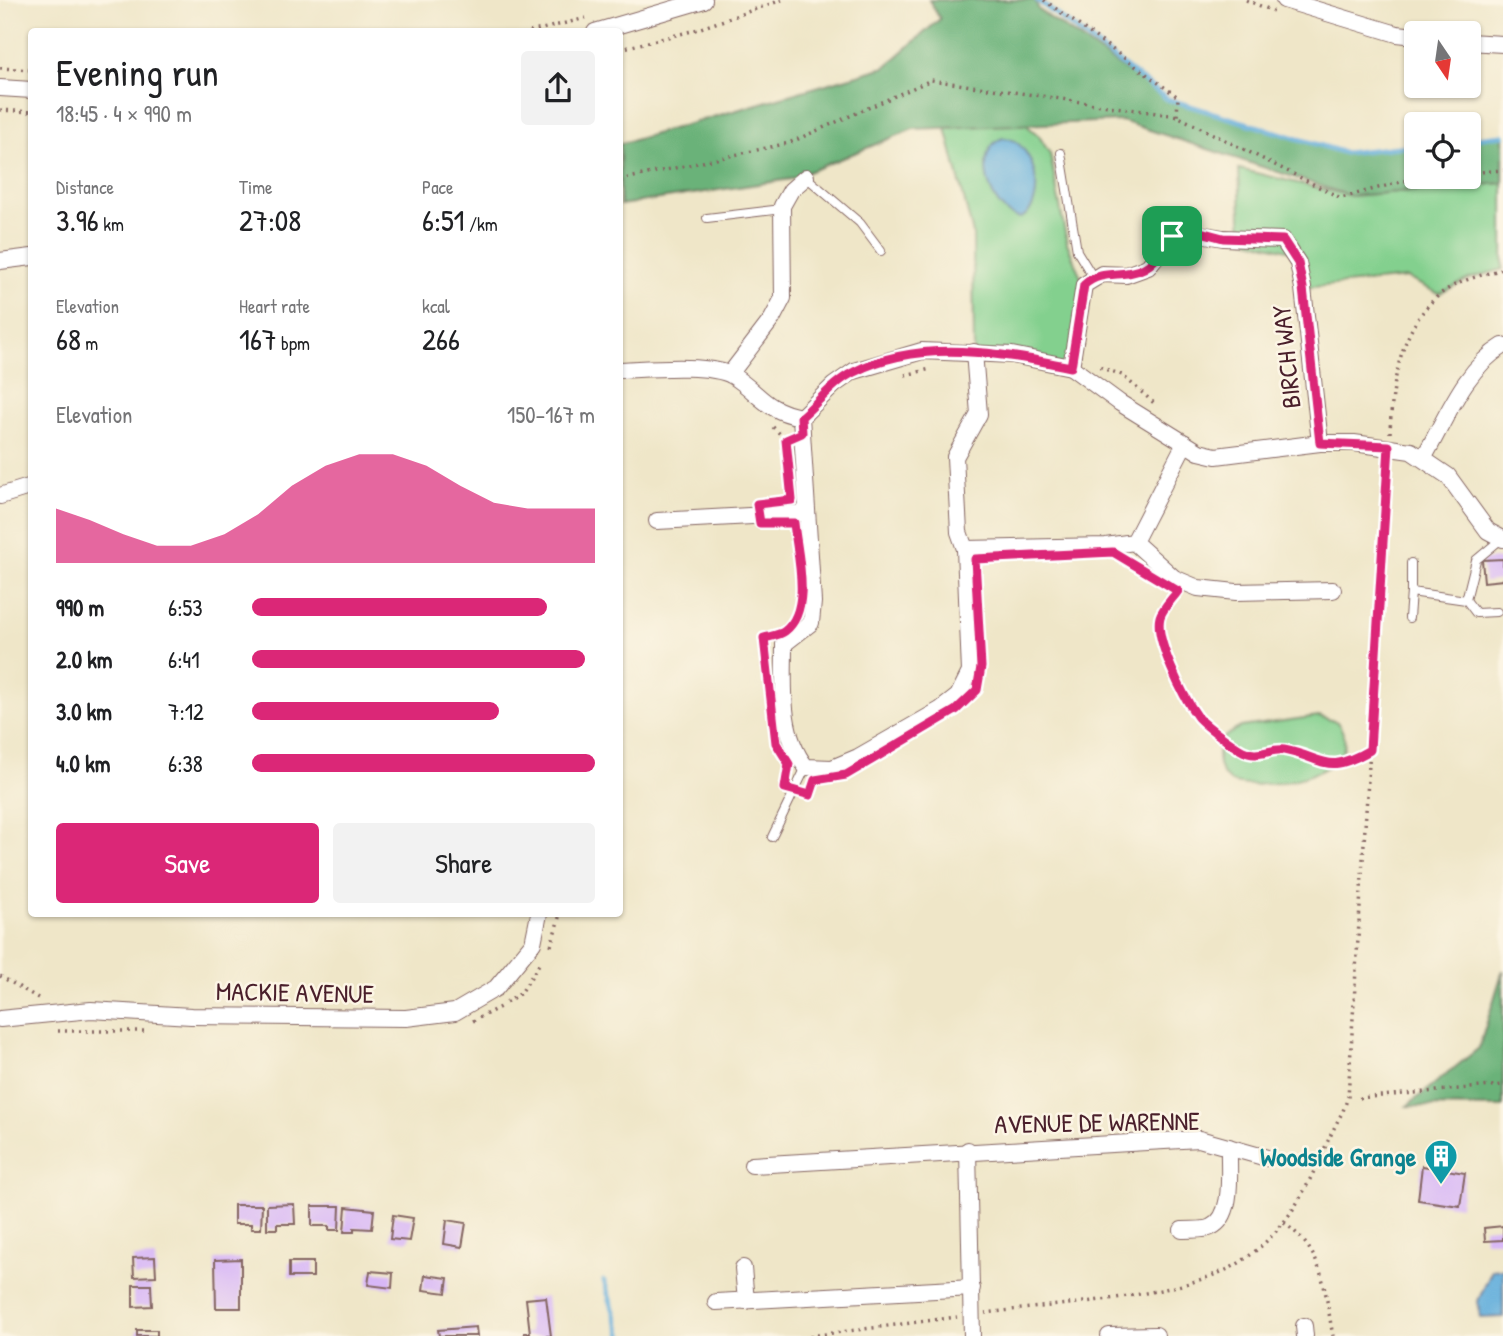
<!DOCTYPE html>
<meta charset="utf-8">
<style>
:root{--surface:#fff;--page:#f2f2f2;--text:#202124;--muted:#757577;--accent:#db2777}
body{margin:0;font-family:"Patrick Hand",sans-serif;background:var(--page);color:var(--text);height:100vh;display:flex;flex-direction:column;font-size:26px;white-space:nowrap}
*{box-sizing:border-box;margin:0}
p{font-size:23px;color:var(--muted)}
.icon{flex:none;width:38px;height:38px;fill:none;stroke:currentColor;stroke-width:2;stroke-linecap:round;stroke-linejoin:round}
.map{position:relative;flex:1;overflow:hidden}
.panel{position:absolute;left:28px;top:28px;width:595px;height:889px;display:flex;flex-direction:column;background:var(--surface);border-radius:7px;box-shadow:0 2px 5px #0004}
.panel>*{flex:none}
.needle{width:46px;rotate:167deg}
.buttons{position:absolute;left:1404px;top:21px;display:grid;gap:14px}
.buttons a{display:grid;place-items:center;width:77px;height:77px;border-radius:7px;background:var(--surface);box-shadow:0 2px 5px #0004;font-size:35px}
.pin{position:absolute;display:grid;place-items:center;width:60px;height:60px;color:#fff;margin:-30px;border-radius:14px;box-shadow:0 4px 10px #0006}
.round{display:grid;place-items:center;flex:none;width:74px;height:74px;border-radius:7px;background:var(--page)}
.overview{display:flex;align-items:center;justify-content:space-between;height:119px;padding:0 28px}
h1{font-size:38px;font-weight:600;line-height:52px}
.figures{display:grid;grid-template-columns:repeat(3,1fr);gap:10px;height:119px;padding:7px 28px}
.figures div{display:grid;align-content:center}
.figures b{font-size:30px;font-weight:600}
.figures small{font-size:19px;font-weight:400}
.figures p{font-size:19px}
.chart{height:196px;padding:14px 28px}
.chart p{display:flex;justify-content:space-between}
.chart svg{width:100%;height:126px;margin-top:7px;fill:var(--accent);opacity:.7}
.cta{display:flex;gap:14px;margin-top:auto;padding:14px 28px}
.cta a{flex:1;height:80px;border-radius:7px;background:var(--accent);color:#fff;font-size:28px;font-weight:600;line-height:80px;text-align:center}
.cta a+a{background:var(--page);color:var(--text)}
ul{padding:0 28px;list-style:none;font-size:23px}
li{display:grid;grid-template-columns:112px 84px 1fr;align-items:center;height:52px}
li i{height:18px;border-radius:9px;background:var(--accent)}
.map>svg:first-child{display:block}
.green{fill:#83d08e;stroke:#66785c;stroke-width:2}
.forest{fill:#6ab279;stroke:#5a6852;stroke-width:2}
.water{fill:#63afdc;stroke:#566784;stroke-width:2}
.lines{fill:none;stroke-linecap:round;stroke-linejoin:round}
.stream{stroke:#63afdc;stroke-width:5}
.building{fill:#d5b2f8}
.lane-casing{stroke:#846562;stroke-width:10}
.street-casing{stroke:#846562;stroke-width:18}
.path{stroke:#846562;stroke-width:3.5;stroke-dasharray:2 5;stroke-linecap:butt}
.lane{stroke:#fff;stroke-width:8}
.street{stroke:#fff;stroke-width:16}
.route-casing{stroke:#fff;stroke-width:14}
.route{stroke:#db2777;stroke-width:9}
.labels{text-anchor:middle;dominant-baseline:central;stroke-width:5;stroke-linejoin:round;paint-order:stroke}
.street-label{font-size:26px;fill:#4a1f2b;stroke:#fcf5e5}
.culture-label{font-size:26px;font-weight:bold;fill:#0d838f;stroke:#fcf5e5;text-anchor:end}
</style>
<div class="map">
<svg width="1503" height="1336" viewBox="0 0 1503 1336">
<rect width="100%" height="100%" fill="#fcf5e5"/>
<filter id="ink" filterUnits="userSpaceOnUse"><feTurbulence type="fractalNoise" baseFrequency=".0143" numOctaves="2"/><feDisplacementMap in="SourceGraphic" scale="14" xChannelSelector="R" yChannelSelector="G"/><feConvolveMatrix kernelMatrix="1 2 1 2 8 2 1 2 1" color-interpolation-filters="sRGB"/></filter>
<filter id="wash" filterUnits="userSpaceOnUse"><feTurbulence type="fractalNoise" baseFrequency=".00686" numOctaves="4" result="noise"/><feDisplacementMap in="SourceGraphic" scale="28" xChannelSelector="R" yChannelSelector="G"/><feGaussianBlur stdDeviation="1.57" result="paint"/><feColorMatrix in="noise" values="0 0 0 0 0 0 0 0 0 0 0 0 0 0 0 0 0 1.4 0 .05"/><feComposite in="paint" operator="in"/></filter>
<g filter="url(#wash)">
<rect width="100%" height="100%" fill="#efe6c8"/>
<!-- green -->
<g class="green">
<path d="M1024,123L1039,136L1050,154L1067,243L1084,285L1071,367L974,352L973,234L946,128Z"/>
<path d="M1239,169L1351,196L1503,183V269L1469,279L1439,294L1407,278L1303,288L1292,251L1242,239Z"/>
<path d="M1319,716L1337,722C1377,777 1248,793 1230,781C1221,775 1218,764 1218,753C1218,738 1229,733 1241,727Z"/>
</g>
<!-- forest -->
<g class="forest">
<path d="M929,0H1035L1039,10L1167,99L1345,153L1416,145V177H1468V139L1503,135V183L1351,196L1122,121L913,129L791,179L620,205V144L885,67L940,19Z"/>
<path d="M1503,970V1107L1407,1106L1479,1048Z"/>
</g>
<!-- water -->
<g class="water">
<path d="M1003,138C1034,138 1050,204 1021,218C990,215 970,149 1003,138Z"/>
<path d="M1503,1269V1317L1480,1318L1478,1301L1492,1270Z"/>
</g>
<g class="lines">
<!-- stream -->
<g class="stream">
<path d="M1037,0L1167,99L1345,153L1416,145"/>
<path d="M1468,139L1503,135"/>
<path d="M604,1281L622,1336"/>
</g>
</g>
<g id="blocks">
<!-- building -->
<g class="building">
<path d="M1503,559V580L1484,582L1482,560Z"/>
<path d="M1422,1166L1465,1173L1460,1206L1418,1200Z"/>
<path d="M294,1204L295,1224H277V1229H267V1205Z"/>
<path d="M234,1205H262L261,1229H251V1224H234Z"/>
<path d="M312,1206H340L339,1230H329V1226H312Z"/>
<path d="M346,1207L374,1210L372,1229L354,1228V1232H344Z"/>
<path d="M393,1215L413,1218L409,1241L390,1239Z"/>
<path d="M447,1220L466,1223L462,1247L444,1244Z"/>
<path d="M1503,1226V1240L1485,1241L1484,1228Z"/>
<path d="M155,1257L156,1276L134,1277L133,1258Z"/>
<path d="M241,1259V1308H216L215,1260Z"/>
<rect x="289" y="1262" width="24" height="15"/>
<path d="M370,1271L393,1273L392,1288L368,1285Z"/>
<path d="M425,1275L448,1278L446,1293L423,1290Z"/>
<path d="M133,1285H151L152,1306L133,1307Z"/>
<path d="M546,1297L551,1336H524V1333H530L526,1299Z"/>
<path d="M476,1327L477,1336H439L438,1330Z"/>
<rect x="137" y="1330" width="20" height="6"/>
</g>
</g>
</g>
<g filter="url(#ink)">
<use href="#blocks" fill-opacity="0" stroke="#846562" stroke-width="2"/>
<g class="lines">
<defs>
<g id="lane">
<path d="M1061,153L1077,251L1093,277"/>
<path d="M806,177L860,223L881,251"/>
<path d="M707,218L782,209"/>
<path d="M1411,592V563"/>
<path d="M1466,600L1476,613L1497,612"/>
<path d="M1409,618L1411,592L1466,600L1476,560L1500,540"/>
<path d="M772,837L806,767"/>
</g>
<g id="street">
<path d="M1284,0L1397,34L1416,36"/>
<path d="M595,32L704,0"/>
<path d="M1468,42L1503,44"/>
<path d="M0,88L32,90"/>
<path d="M0,261L32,257"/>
<path d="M974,352L979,414L955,457L959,532L965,549L1106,546L1134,542L1185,443"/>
<path d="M1071,367L1084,285L1102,274L1126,275L1148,267L1172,235L1182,231L1223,238L1283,240L1298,263L1303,288L1320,443"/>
<path d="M620,370C646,369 711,363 733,376C761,394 764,410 801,417L834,385L854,371L922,351L1012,355L1071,367L1120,403L1199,452L1216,456L1320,443H1354L1411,451L1448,476L1488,531L1503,539"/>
<path d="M730,374L772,319L783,298L782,206L791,190L806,177"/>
<path d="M801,417L813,602L811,623L784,644C784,684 779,734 806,767L832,768L858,757L940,710L958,696L970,672L965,549"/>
<path d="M1424,457C1446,419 1464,369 1503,346"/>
<path d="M0,496L32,486"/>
<path d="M657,521L807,513"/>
<path d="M1134,542L1174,578L1198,588L1236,592L1333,590"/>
<path d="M0,1019L91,1010L191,1016L406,1018L455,1012L496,988L533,943L539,914"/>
<path d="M968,1150L972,1336"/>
<path d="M752,1165L1199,1139L1267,1158"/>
<path d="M1182,1230C1190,1229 1204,1231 1211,1227C1235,1216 1228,1169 1229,1147"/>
<path d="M743,1268L746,1301"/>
<path d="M716,1302L972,1288"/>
<path d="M1304,1326L1305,1336"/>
<path d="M1109,1336L1156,1335"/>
</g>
</defs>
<!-- lane casing -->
<use href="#lane" class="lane-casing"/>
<!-- street casing -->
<use href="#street" class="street-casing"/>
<!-- path -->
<g class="path">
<path d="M1044,0L1178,97L1177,116"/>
<path d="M1246,0L1273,11"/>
<path d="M1425,23L1462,26"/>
<path d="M530,32L586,18"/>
<path d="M620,49L692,31L782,0"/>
<path d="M0,68L32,70"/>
<path d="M0,110L32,112"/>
<path d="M1468,173L1503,170"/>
<path d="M620,180L789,143L931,80L1177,116L1341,198L1404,181L1439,177"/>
<path d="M1100,367L1122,375L1154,403"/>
<path d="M905,375L931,369"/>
<path d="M773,427L785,439"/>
<path d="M1390,433C1392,384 1399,329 1439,295C1456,281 1482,275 1503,269"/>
<path d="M1176,594L1160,617L1161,638L1176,676L1198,717L1215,732L1244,752L1258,755L1281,749L1324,765L1355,758L1370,750"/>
<path d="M766,657L764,638L771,636"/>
<path d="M807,795H810L814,782"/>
<path d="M551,946L560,914"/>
<path d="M0,976L38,998"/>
<path d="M506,1002L521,993L541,961"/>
<path d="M473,1021L500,1007"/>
<path d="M58,1031H148"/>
<path d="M1359,1098L1503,1085"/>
<path d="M1284,1223C1325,1252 1324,1289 1333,1336"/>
<path d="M985,1313C1058,1304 1160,1299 1226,1270C1246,1261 1269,1241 1283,1223C1309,1191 1323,1147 1343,1111L1348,1097L1388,462"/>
<path d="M810,1336L957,1317"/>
</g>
<!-- lane -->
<use href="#lane" class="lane"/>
<!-- street -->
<use href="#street" class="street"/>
</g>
</g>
<g class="lines" filter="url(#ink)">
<defs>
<path id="route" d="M1193,230L1223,238L1283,240L1298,263L1303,288L1320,443L1389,446L1370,750C1325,776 1326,758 1284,750C1270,748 1258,759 1243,751C1233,746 1203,724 1197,716C1184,698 1154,639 1160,617C1162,609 1173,598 1178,591L1113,552L975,559L981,667L977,690L956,710L846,775L815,780L810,795L785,788L789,764L776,743L764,638C771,636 780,635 785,631C813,609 797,554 794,523H760L757,504L792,500L786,440L802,433L801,417C818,403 833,382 854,372C921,338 1001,353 1071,367L1084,285C1103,268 1123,279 1144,268C1167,256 1161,231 1193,230Z"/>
</defs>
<!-- route casing -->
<use href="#route" class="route-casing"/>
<!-- route -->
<use href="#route" class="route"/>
</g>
<!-- icons -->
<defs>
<symbol id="building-pin" viewBox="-11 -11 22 30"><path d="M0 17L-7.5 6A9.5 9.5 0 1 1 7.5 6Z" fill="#0f9aa8" stroke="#fcf5e5"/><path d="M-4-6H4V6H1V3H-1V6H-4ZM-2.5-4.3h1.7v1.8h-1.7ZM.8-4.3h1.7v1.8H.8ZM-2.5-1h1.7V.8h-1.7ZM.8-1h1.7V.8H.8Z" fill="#fff"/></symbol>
</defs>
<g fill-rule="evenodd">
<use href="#building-pin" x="1422" y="1137" width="38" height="52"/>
</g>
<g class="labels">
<!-- street labels -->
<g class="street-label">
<text transform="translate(1286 357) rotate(-96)">BIRCH WAY</text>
<text transform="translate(295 992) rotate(1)">MACKIE AVENUE</text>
<text transform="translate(1097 1122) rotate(-1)">AVENUE DE WARENNE</text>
</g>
<!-- culture labels -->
<g class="culture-label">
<text x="1416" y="1156">Woodside Grange</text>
</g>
</g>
</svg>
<div class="buttons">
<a><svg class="needle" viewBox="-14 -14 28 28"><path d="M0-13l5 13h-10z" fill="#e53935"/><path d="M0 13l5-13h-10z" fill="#757577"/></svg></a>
<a><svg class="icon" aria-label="locate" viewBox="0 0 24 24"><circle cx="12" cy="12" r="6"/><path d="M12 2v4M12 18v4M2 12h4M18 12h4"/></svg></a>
</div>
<div class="pin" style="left:1172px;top:236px;background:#1e9e55"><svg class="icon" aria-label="arrive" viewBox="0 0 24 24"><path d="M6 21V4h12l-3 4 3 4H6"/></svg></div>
<section class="panel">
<div class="overview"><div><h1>Evening run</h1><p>18:45 · 4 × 990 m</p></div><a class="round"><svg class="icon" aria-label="share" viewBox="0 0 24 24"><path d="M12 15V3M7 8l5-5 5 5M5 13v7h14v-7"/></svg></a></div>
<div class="figures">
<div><p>Distance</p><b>3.96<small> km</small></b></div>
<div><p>Time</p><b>27:08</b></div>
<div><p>Pace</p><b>6:51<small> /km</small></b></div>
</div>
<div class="figures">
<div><p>Elevation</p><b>68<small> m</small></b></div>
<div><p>Heart rate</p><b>167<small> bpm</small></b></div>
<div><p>kcal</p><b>266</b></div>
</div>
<div class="chart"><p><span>Elevation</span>150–167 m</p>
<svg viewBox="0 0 160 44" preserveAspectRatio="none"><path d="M0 44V25L10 29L20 34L30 38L40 38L50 34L60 27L70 17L80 10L90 6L100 6L110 10L120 17L130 23L140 25L150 25L160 25V44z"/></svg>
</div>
<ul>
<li><b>990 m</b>6:53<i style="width:86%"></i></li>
<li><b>2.0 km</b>6:41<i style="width:97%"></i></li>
<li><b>3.0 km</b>7:12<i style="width:72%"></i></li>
<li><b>4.0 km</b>6:38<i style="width:100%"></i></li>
</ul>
<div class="cta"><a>Save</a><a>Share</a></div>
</section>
</div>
